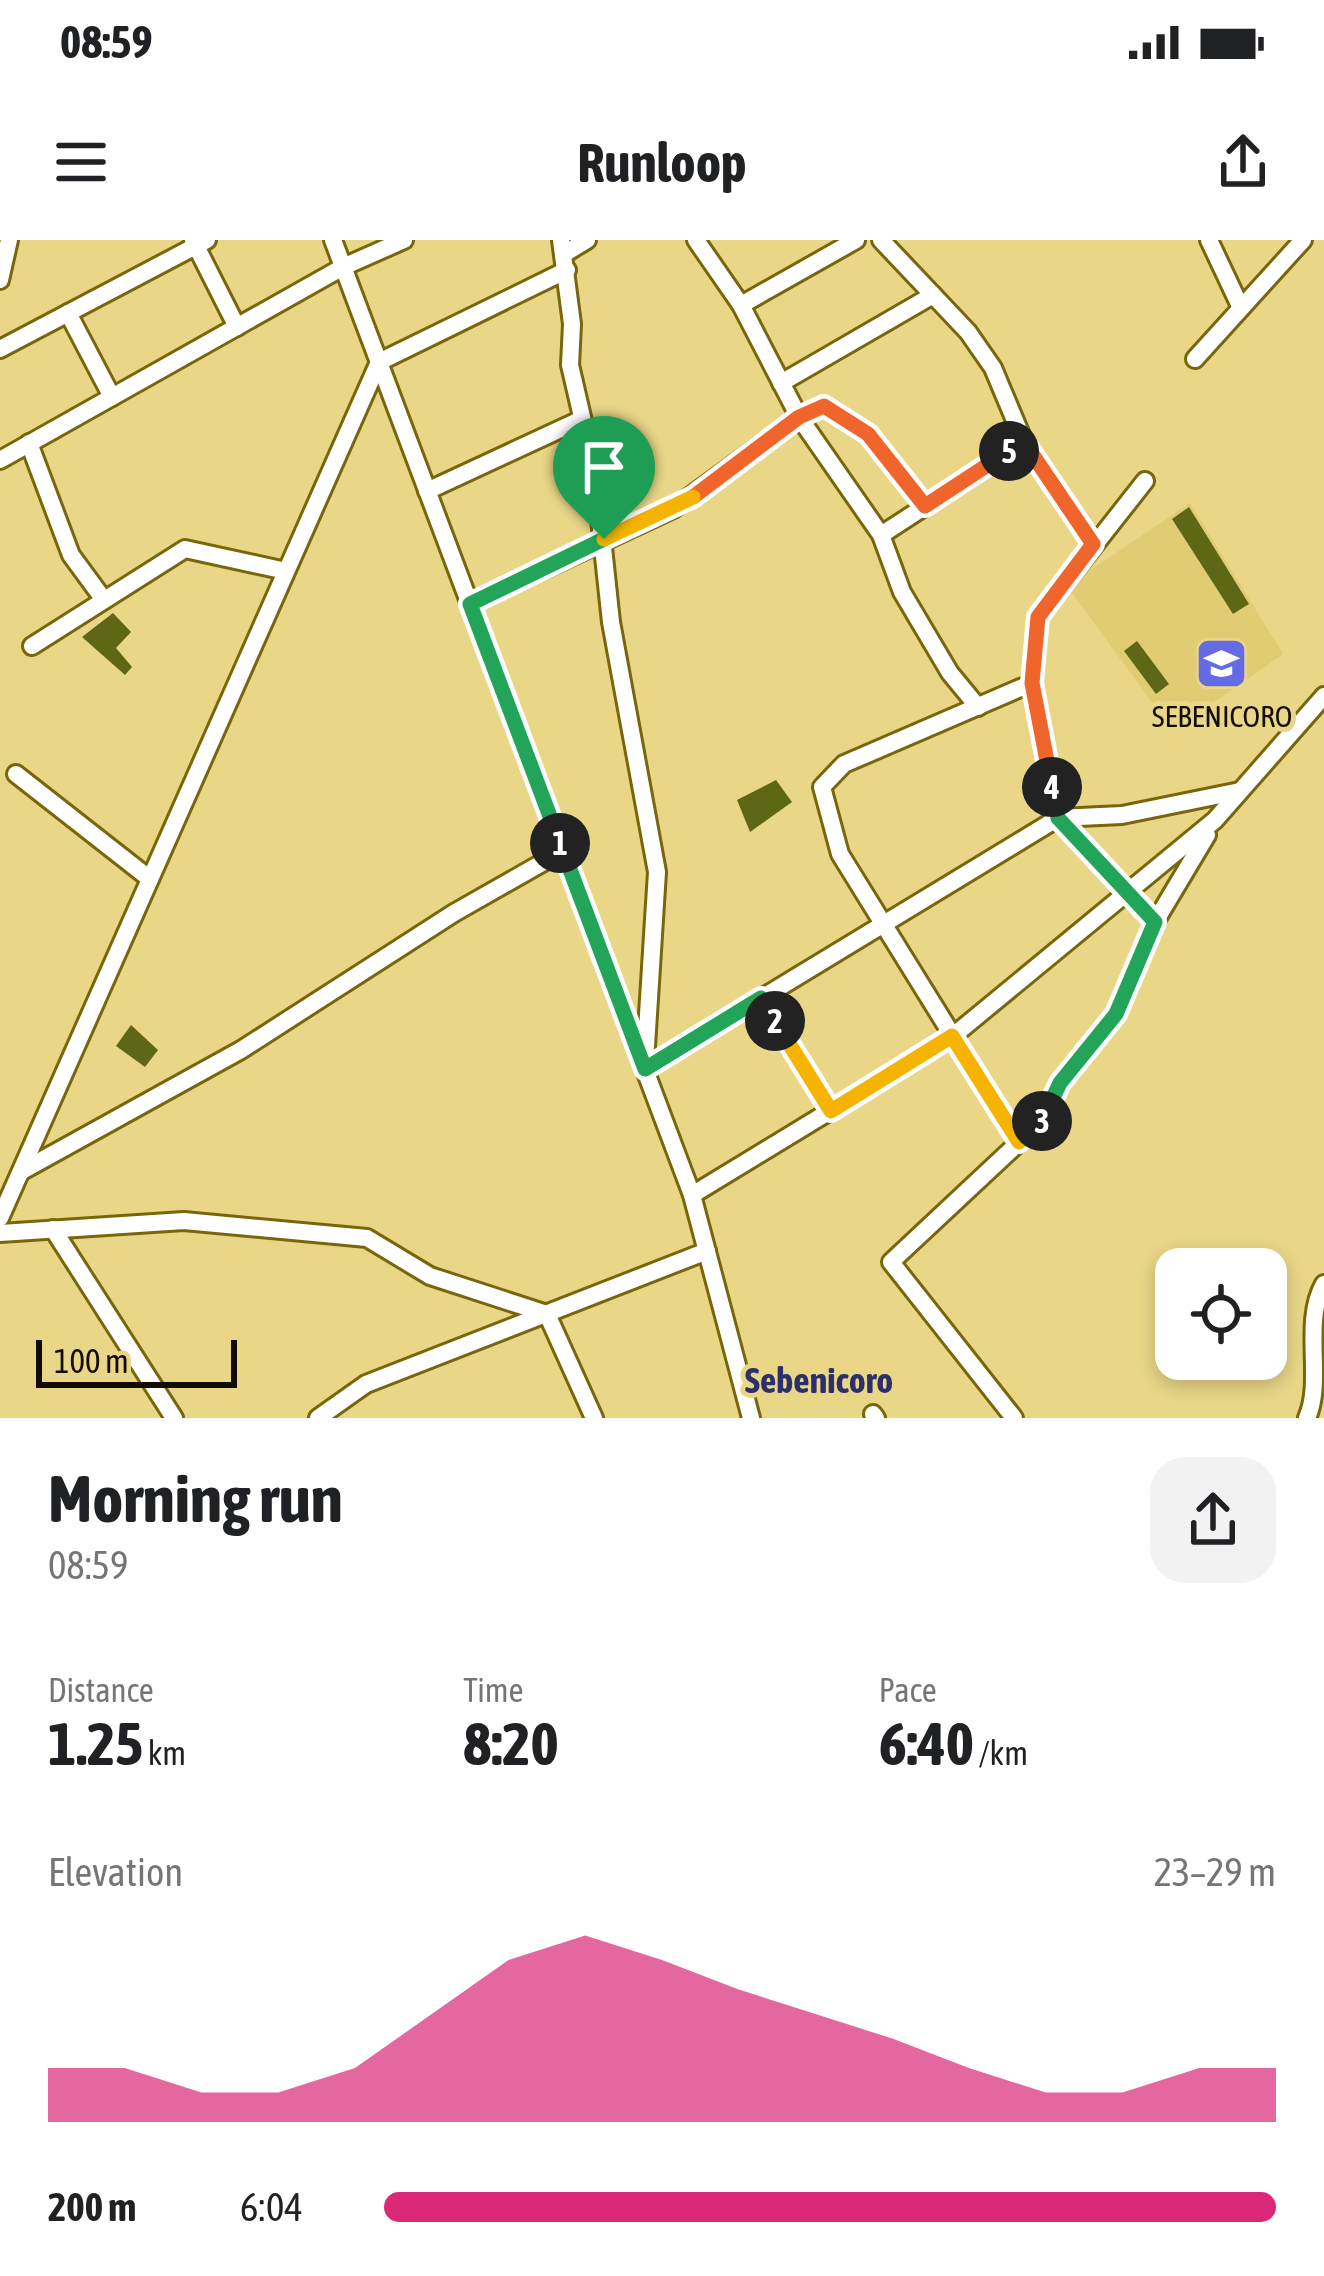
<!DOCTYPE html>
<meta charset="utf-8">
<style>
:root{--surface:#fff;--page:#f2f2f2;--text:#202124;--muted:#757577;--accent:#db2777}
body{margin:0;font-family:"Asap Condensed",sans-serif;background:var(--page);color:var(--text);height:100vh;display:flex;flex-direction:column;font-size:45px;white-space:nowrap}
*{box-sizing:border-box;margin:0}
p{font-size:39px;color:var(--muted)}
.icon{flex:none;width:66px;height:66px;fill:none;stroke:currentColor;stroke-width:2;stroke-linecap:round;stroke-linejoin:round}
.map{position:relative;height:1178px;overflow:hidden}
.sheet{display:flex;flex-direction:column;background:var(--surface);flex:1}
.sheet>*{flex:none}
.tools{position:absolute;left:1155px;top:1008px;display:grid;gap:24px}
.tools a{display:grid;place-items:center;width:132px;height:132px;border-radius:24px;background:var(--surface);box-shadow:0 6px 18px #0003;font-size:60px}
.scale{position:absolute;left:36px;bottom:30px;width:201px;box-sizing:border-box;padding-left:12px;border:6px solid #120d00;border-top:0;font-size:33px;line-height:42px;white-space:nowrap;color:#120d00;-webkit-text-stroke:9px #e9d687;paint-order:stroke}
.pin{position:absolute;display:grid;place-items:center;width:102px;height:102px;color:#fff;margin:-123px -51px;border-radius:50% 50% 50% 0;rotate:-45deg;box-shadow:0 0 12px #0007}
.pin .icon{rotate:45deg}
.km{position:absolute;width:60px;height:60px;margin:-30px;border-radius:50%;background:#222;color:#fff;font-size:33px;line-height:60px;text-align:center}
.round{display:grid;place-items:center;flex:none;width:126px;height:126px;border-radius:36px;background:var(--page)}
.headline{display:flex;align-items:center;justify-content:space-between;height:204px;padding:0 48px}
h1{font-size:66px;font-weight:700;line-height:90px}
.stats{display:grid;grid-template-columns:repeat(3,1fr);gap:18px;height:204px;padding:12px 48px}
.stats div{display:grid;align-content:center}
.stats b{font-size:60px;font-weight:700}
.stats small{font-size:33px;font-weight:400}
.stats p{font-size:33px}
.chart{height:336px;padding:24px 48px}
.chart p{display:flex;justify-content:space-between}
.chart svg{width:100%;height:216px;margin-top:12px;fill:var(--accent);opacity:.7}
ul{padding:0 48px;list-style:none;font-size:39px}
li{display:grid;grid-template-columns:192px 144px 1fr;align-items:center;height:90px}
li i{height:30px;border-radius:15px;background:var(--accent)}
.status{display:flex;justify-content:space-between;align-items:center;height:84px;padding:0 60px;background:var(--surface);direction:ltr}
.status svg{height:33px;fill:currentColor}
header{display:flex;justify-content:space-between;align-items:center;height:156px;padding:0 48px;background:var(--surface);font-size:54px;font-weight:700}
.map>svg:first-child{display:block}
.built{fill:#e1cc73}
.building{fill:#5d6716}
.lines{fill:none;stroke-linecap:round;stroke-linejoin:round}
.street-casing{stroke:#78660b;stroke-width:22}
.street{stroke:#fff;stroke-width:16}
.split-1-casing{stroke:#fff;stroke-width:24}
.split-2-casing{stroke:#fff;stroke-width:24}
.split-3-casing{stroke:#fff;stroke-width:24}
.split-4-casing{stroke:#fff;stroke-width:24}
.split-5-casing{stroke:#fff;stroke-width:24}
.split-6-casing{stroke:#fff;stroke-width:24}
.split-7-casing{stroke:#fff;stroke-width:24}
.split-1{stroke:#22a559;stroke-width:15}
.split-2{stroke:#22a559;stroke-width:15}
.split-3{stroke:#f5b400;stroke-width:15}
.split-4{stroke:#22a559;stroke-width:15}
.split-5{stroke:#f0652b;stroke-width:15}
.split-6{stroke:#f0652b;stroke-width:15}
.split-7{stroke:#f5b400;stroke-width:15}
.labels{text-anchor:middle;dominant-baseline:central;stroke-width:10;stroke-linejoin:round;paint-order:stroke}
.poi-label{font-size:30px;fill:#120d00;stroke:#e9d687}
.quarter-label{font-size:36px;font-weight:bold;fill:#2b306a;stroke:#e9d687}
</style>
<div class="status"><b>08:59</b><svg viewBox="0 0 49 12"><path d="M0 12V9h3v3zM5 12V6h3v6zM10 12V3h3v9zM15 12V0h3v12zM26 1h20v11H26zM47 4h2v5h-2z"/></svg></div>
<header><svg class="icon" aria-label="menu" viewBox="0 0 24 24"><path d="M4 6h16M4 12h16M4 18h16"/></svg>Runloop<svg class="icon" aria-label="share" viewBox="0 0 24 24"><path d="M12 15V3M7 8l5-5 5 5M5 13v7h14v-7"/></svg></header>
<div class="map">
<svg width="1324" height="1178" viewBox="0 0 1324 1178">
<rect width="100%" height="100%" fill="#e9d687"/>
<!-- built -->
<path class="built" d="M1190,263L1283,414L1173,491L1067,346Z"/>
<!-- building -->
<g class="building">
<path d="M1189,267L1249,364L1233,374L1172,279Z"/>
<path d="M113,373L131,392L116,408L132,427L125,435L82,397Z"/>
<path d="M1137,401L1169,444L1156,454L1124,411Z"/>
<path d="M776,540L792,562L750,592L737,560Z"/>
<path d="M131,785L158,810L145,827L116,806Z"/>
</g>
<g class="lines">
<defs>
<g id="street">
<path d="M193,0L237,87"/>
<path d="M333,0L692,955L751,1178"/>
<path d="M561,0L572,84L570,125L595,233L611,382L657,632L645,822"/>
<path d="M696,0L741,65L799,177L881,295L902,352L950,433L978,467"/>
<path d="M881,0L968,92L993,128L1024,202L1093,304"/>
<path d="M1209,0L1241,68"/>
<path d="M564,14L587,0"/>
<path d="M0,40L9,0"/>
<path d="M741,65L856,0"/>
<path d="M68,73L112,157"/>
<path d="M0,109L207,0"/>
<path d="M1195,119L1303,0"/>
<path d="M781,143L933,55"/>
<path d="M29,203L71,315L104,360"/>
<path d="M0,220L343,27L404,0"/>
<path d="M1145,241L1038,377L1032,443L1058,578L1155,682"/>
<path d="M427,251L580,180"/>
<path d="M881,295L1024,202"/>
<path d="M470,364L673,269L799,177L824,166L867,194L925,266"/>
<path d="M32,406L185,309L286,331"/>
<path d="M16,534L150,639"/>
<path d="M761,759L831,871"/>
<path d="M645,829L1058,578L1122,575L1240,551"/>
<path d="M1019,903L840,614L822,547L844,524L1032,443"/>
<path d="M22,931L241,810L454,673L563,611"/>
<path d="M692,955L953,796L1215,580L1324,456"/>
<path d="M0,978L379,122L567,30"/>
<path d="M53,989L174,1178"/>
<path d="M0,993L184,981L367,998L430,1036L547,1074L594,1178"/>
<path d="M873,1174L876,1178"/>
<path d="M318,1178L366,1144L707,1011"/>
<path d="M1014,1178L891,1022L1045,878L1060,843L1116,774L1155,682L1207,595"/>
<path d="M1307,1178C1324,1140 1302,1083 1324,1044"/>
</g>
</defs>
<!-- street casing -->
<use href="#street" class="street-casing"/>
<!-- street -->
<use href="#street" class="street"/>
</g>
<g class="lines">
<defs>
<path id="split-1" d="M560,603L470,364L604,299"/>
<path id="split-2" d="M560,603L645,829L761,758L775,781"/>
<path id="split-3" d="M775,781L831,871L952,796L1019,902L1042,881"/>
<path id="split-4" d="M1042,881L1060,843L1116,774L1155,682L1058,578L1052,547"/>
<path id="split-5" d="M1009,211L1024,202L1093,304L1038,377L1032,443L1052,547"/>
<path id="split-6" d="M693,257L799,177L824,166L868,194L925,266L1009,211"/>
<path id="split-7" d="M604,299L693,257"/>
</defs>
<!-- split-1 casing -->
<use href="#split-1" class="split-1-casing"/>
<!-- split-2 casing -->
<use href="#split-2" class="split-2-casing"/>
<!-- split-3 casing -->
<use href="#split-3" class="split-3-casing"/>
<!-- split-4 casing -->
<use href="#split-4" class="split-4-casing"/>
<!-- split-5 casing -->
<use href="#split-5" class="split-5-casing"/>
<!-- split-6 casing -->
<use href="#split-6" class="split-6-casing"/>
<!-- split-7 casing -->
<use href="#split-7" class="split-7-casing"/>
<!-- split-1 -->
<use href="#split-1" class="split-1"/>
<!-- split-2 -->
<use href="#split-2" class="split-2"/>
<!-- split-3 -->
<use href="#split-3" class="split-3"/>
<!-- split-4 -->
<use href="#split-4" class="split-4"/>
<!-- split-5 -->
<use href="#split-5" class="split-5"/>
<!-- split-6 -->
<use href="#split-6" class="split-6"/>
<!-- split-7 -->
<use href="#split-7" class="split-7"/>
</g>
<!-- icons -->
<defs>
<symbol id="school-square" viewBox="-11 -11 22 22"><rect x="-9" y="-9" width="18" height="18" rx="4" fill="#646be4" stroke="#e9d687"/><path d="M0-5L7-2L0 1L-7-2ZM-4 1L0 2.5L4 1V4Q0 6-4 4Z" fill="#fff"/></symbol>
</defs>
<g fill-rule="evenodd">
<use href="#school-square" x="1192" y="394" width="59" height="59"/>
</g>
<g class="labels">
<!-- poi labels -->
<g class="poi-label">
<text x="1222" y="476">SEBENICORO</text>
</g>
<!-- quarter labels -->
<g class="quarter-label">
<text x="819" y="1140">Sebenicoro</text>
</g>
</g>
</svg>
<div class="tools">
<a><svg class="icon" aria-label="locate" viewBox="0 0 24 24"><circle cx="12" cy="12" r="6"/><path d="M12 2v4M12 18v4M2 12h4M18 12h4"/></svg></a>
</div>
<div class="scale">100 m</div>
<div class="pin" style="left:604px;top:299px;background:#1e9e55"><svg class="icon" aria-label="arrive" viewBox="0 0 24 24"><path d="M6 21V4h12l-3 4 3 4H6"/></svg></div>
<b class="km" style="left:560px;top:603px">1</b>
<b class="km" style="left:775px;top:781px">2</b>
<b class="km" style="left:1042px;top:881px">3</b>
<b class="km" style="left:1052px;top:547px">4</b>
<b class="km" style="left:1009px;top:211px">5</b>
</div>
<section class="sheet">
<div class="headline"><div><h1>Morning run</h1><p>08:59</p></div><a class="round"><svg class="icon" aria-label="share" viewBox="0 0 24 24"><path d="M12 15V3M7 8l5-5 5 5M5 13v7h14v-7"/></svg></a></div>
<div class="stats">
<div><p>Distance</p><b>1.25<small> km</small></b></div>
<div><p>Time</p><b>8:20</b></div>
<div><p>Pace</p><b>6:40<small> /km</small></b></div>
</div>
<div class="chart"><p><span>Elevation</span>23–29 m</p>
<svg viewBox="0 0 160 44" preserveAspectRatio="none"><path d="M0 44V33L10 33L20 38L30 38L40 33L50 22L60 11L70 6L80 11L90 17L100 22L110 27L120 33L130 38L140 38L150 33L160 33V44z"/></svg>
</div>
<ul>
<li><b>200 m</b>6:04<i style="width:100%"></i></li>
</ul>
</section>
